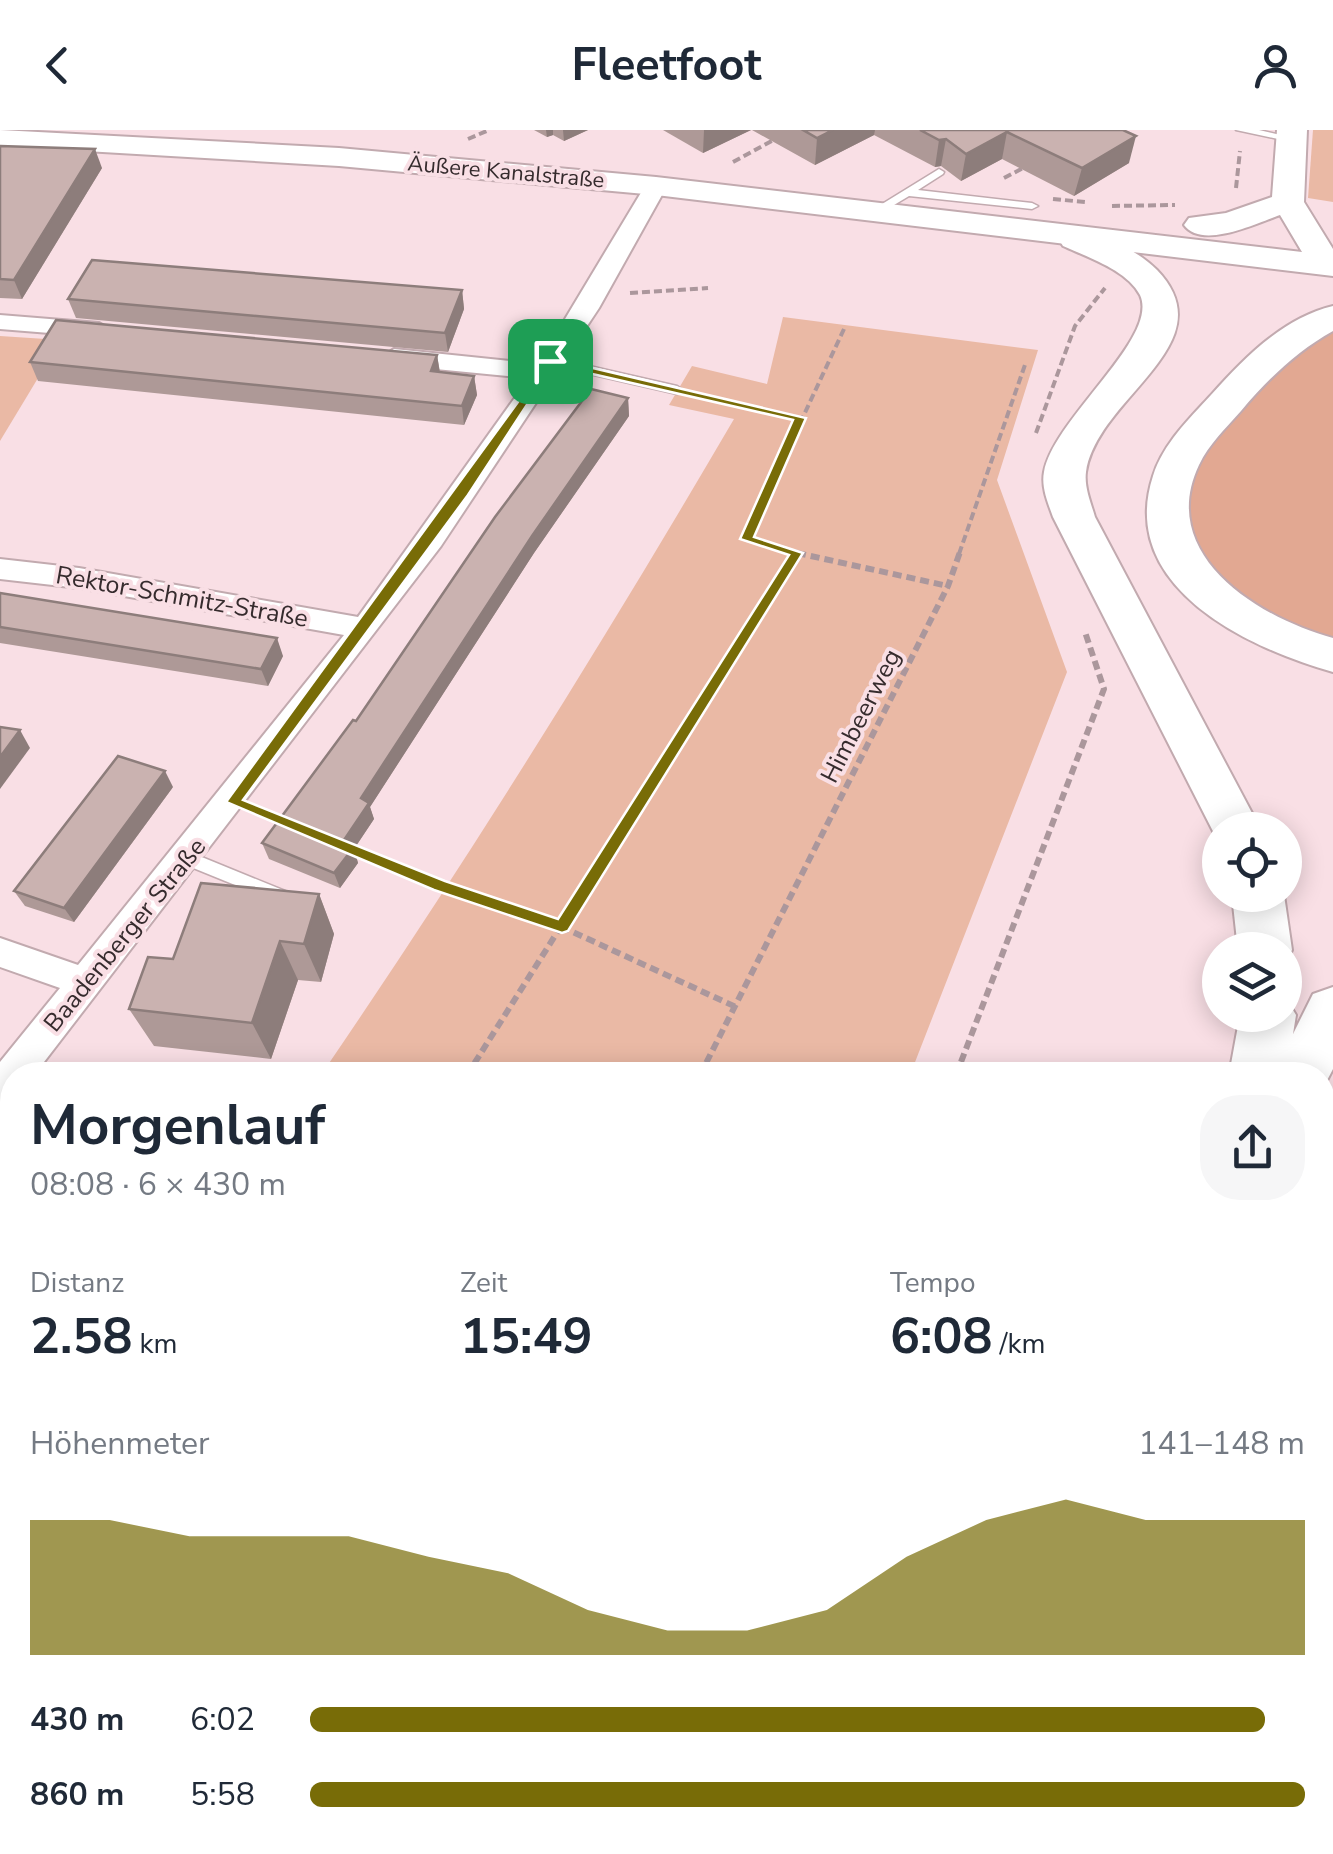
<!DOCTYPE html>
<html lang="de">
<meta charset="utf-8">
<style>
:root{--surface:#fff;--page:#f6f6f7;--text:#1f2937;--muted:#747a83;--accent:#786c07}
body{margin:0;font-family:"Nunito Sans",sans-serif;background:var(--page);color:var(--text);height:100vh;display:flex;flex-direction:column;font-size:38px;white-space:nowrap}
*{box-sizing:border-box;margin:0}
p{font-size:32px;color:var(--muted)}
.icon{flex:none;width:55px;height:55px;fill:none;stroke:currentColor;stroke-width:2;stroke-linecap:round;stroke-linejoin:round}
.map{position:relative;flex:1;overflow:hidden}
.sheet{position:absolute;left:0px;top:932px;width:1335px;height:792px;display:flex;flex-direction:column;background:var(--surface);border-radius:40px 40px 0 0;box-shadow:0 5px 25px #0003}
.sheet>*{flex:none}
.controls{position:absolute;left:1202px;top:682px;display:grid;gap:20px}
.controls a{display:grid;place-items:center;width:100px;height:100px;border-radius:50%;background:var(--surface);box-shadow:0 5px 25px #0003;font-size:50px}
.pin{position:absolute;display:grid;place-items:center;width:85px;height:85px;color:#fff;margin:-42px;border-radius:20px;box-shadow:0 5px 15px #0006}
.round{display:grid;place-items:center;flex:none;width:105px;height:105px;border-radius:40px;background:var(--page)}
.head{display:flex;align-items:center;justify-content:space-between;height:170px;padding:0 30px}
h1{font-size:55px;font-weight:700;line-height:75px}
.stats{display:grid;grid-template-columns:repeat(3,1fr);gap:15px;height:170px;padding:10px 30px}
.stats div{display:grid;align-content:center}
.stats b{font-size:50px;font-weight:700}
.stats small{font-size:28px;font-weight:400}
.stats p{font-size:28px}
.chart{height:280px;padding:20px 30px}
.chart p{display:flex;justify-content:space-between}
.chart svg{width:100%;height:180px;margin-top:10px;fill:var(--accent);opacity:.7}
ul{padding:0 30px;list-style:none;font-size:32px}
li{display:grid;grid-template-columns:160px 120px 1fr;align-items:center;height:75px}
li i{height:25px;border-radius:12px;background:var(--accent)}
header{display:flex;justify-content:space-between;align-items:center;height:130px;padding:0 30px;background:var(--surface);font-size:45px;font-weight:700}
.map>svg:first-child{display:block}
.green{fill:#eab9a5}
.forest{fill:#e2a892}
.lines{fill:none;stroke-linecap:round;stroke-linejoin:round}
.lane-casing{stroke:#c2aaaf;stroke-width:3}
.street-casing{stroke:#c2aaaf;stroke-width:4}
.secondary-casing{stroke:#c2aaaf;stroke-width:4}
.highway-casing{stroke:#c2aaaf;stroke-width:4}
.path-far2{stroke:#ab979c;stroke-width:4;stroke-dasharray:8 4;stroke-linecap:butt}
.path-far1{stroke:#ab979c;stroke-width:6;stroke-dasharray:9 5;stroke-linecap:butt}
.path{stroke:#ab979c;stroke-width:8;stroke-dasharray:12 6;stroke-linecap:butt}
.lane{fill:#fff;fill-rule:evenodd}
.street{fill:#fff;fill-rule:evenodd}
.secondary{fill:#fff;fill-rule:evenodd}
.highway{fill:#fff;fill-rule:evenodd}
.wall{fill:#ae9997}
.shaded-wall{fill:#8d7d7b}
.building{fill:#cab2b0;stroke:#8d7d7b;stroke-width:2.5}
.route{fill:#786c07;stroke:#fff;stroke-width:2.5;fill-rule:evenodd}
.labels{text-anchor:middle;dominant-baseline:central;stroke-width:8;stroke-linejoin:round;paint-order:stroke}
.far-street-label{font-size:22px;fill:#352b2d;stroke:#f9dfe5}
.street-label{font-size:25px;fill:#352b2d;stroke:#f9dfe5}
</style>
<header><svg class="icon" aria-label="back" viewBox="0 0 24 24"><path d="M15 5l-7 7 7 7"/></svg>Fleetfoot<svg class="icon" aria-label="person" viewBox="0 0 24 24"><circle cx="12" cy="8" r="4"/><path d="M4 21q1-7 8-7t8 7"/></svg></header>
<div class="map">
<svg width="1333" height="1724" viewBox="0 0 1333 1724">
<rect width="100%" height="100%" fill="#f9dfe5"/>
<!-- green -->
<g class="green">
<path d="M1313,0H1333V72L1308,68Z"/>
<path d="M783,187L1038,220L997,350L1067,542L910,945H321C467,731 603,513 734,289L669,275L692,236L767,254Z"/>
<path d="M0,206L61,210L0,311Z"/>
<path d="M12,1397V1712L612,1713L608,1724H0V1416Z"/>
</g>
<!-- forest -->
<path class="forest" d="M1333,199V512C1261,489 1166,436 1191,346C1198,321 1225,298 1242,280C1270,248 1297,221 1333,199Z"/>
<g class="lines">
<defs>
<g id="lane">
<path d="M1236,0H1259L1297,9L1292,12Z"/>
<path d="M939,39L944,42L943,44L918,60L1032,73L1038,76L1032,79L909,66L884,81L874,79Z"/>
<path d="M550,227L677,256L683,260L677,264L546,234V228Z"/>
<path d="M187,721L290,763L292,768L290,773L284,775L181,733L179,728L181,723Z"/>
</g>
<g id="street">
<path d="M656,49L667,56L599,178L441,416L34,945H12V972L0,976V932L60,858L0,837V808L78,835L344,505L79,458L0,449V429L79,438L358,487L529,248L394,235L382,227L394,219L538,234L645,56Z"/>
<path d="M0,185L99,193L111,200L99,207L0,199Z"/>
</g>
<path id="secondary" d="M0,0L339,18L656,47L1302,122L1280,85C1257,93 1202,120 1184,95L1189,88L1226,83L1272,67L1277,0H1307L1304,72L1333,119V146L656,65L339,36L0,16Z"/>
<g id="highway">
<path d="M1076,97C1103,104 1137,120 1157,140C1228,214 1097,267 1086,342C1084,357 1091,373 1095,387L1261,700H1220V715L1053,387C1048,373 1041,357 1044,342C1054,288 1160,208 1140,165C1127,140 1087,127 1063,116L1058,108L1063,100Z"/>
<path d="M1333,176V201C1297,221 1268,249 1241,281C1226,298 1209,314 1199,335C1156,425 1259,488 1333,508V542C1248,518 1117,457 1153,346C1163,314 1189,289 1211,265C1244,228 1283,188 1333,176Z"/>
<path d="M1232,765H1284L1292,820L1285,834V820H1238Z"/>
<path d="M1333,857V939L1322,960V945H1229L1240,885H1285V867L1296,885L1293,904L1313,864Z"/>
<path d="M1333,1014V1088L1322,1092V1018Z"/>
<path d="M1333,1240V1328L1322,1333V1245Z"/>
<path d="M913,1712H1065L1060,1724H909Z"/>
<path d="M1121,1712H1198L1193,1724H1117Z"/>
</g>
</defs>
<!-- lane casing -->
<use href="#lane" class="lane-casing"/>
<!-- street casing -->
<use href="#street" class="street-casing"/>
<!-- secondary casing -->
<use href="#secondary" class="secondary-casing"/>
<!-- highway casing -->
<use href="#highway" class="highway-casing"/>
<!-- path-far2 -->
<g class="path-far2">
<path d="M468,9L489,0"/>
<path d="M733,32L792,0"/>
<path d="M1004,48L1029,35"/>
<path d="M1236,58L1240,21"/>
<path d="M1053,69L1085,72"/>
<path d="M1112,76L1175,75"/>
<path d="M630,163L708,158"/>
<path d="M698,265L800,288"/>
<path d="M1036,303L1075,196L1105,158"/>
<path d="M797,423L804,424"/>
<path d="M796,424L746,409L844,199"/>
<path d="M959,424L1026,232"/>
</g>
<!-- path-far1 -->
<g class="path-far1">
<path d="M797,423L948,456"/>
<path d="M258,682L283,692"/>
<path d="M351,719L562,797L736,877"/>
<path d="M467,945L797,423L793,422"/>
<path d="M700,945L948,456L960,422"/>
<path d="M956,945L1104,559L1085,502"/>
</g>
<!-- path -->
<g class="path">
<path d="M0,1679L12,1659"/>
<path d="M291,1724L297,1712"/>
<path d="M656,1724L661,1712"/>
</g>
<!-- lane -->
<use href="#lane" class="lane"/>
<!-- street -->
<use href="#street" class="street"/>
<!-- secondary -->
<use href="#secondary" class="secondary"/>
<!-- highway -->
<use href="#highway" class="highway"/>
</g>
<!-- wall -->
<g class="wall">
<path d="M534,0H588L564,11L553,5L547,7Z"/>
<path d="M663,0H751L703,23Z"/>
<path d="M752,0H1123L1129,33L1074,66L1002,29L961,51L941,36L935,37L874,5L815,35Z"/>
<path d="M0,16L102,38L22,169L0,168Z"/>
<path d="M462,160L464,179L448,222L76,188L68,169Z"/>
<path d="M437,225L440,242L474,246L477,265L464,295L38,251L30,232Z"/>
<path d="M628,268L629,286L534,423L370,677L374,689L354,719L358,733L340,758L269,729L262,713L356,591Z"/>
<path d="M0,463L283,526L268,556L0,513Z"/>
<path d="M173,657L74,792L25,776L14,761Z"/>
<path d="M319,764L334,804L321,852L298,850L271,929L154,916L129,879L173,829Z"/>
<path d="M0,1079L12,1081V1282L0,1281Z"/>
</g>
<!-- shaded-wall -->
<g class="shaded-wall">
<path d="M546,0H553V5L547,7Z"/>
<path d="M563,0H588L564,11Z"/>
<path d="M704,0H751L703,23Z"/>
<path d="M833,0H875L874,5L815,35L817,8Z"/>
<path d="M1007,2L1002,29L961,51L966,24Z"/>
<path d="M1136,6L1129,33L1074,66L1082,38Z"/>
<path d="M946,9L941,36L935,37L939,10Z"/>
<path d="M95,19L102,38L22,169L14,150Z"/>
<path d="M462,160L464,179L448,222L445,203Z"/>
<path d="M437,225L440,244L431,241Z"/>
<path d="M474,246L477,265L464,295L462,276Z"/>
<path d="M628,268L629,286L534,423L370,677L374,689L354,719L358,733L340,758L334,743L342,713L361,668L532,406Z"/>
<path d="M277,508L283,526L268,556L261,539Z"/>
<path d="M20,600L30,618L0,659V627Z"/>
<path d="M165,641L173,657L74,792L64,778Z"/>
<path d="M319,764L334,804L321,852L304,814Z"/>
<path d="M280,811L298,850L271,929L252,893Z"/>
<path d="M10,1199L12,1200V1277L0,1270V1225Z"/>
</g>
<!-- building -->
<g class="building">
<path d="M803,0H833L817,8Z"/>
<path d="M920,0H1123L1136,6L1082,38L1007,2L966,24L946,9L939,10Z"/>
<path d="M0,16L95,19L14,150L0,149Z"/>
<path d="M92,130L462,160L445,203L68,169Z"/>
<path d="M56,190L437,225L431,241L474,246L462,276L30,232Z"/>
<path d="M591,259L628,268L532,406L361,668L369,673L342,713L353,718L334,743L262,713L353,590L356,591L495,387Z"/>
<path d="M0,463L277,508L261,539L0,497Z"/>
<path d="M0,597L20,600L0,627Z"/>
<path d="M118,626L165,641L64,778L14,761Z"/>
<path d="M201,753L319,764L304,814L280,811L252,893L129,879L148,827L173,829Z"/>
<path d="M0,1079L12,1081V1199H10L0,1225Z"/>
</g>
<!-- route -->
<path class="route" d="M550,228L806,288L754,407L803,423L568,801L562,803L434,760L226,672ZM553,235L793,290L740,409L789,425L558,789L445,751L243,670L468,365Z"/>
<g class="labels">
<!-- far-street labels -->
<g class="far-street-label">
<text transform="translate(506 42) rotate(5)">Äußere Kanalstraße</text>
</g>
<!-- street labels -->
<g class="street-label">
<text transform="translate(182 467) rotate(10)">Rektor-Schmitz-Straße</text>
<text transform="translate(861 586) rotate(-63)">Himbeerweg</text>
<text transform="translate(125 805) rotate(-51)">Baadenberger Straße</text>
</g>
</g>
</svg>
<div class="controls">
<a><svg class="icon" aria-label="locate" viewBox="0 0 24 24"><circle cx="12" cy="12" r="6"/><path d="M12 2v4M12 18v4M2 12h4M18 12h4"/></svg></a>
<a><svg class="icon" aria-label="layers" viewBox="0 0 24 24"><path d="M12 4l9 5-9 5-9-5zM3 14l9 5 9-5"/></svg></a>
</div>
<div class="pin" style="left:550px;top:231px;background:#1e9e55"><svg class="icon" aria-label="arrive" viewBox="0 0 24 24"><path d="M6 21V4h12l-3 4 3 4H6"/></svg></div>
<section class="sheet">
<div class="head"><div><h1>Morgenlauf</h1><p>08:08 · 6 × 430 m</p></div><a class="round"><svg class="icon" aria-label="share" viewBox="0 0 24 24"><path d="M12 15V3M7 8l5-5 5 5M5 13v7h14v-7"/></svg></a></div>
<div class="stats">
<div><p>Distanz</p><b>2.58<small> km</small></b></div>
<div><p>Zeit</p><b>15:49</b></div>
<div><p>Tempo</p><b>6:08<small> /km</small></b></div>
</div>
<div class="chart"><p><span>Höhenmeter</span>141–148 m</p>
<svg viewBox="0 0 160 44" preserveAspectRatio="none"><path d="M0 44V11L10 11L20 15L30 15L40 15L50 20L60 24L70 33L80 38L90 38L100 33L110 20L120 11L130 6L140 11L150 11L160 11V44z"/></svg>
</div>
<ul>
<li><b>430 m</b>6:02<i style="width:96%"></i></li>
<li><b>860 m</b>5:58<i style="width:100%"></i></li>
</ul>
</section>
</div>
